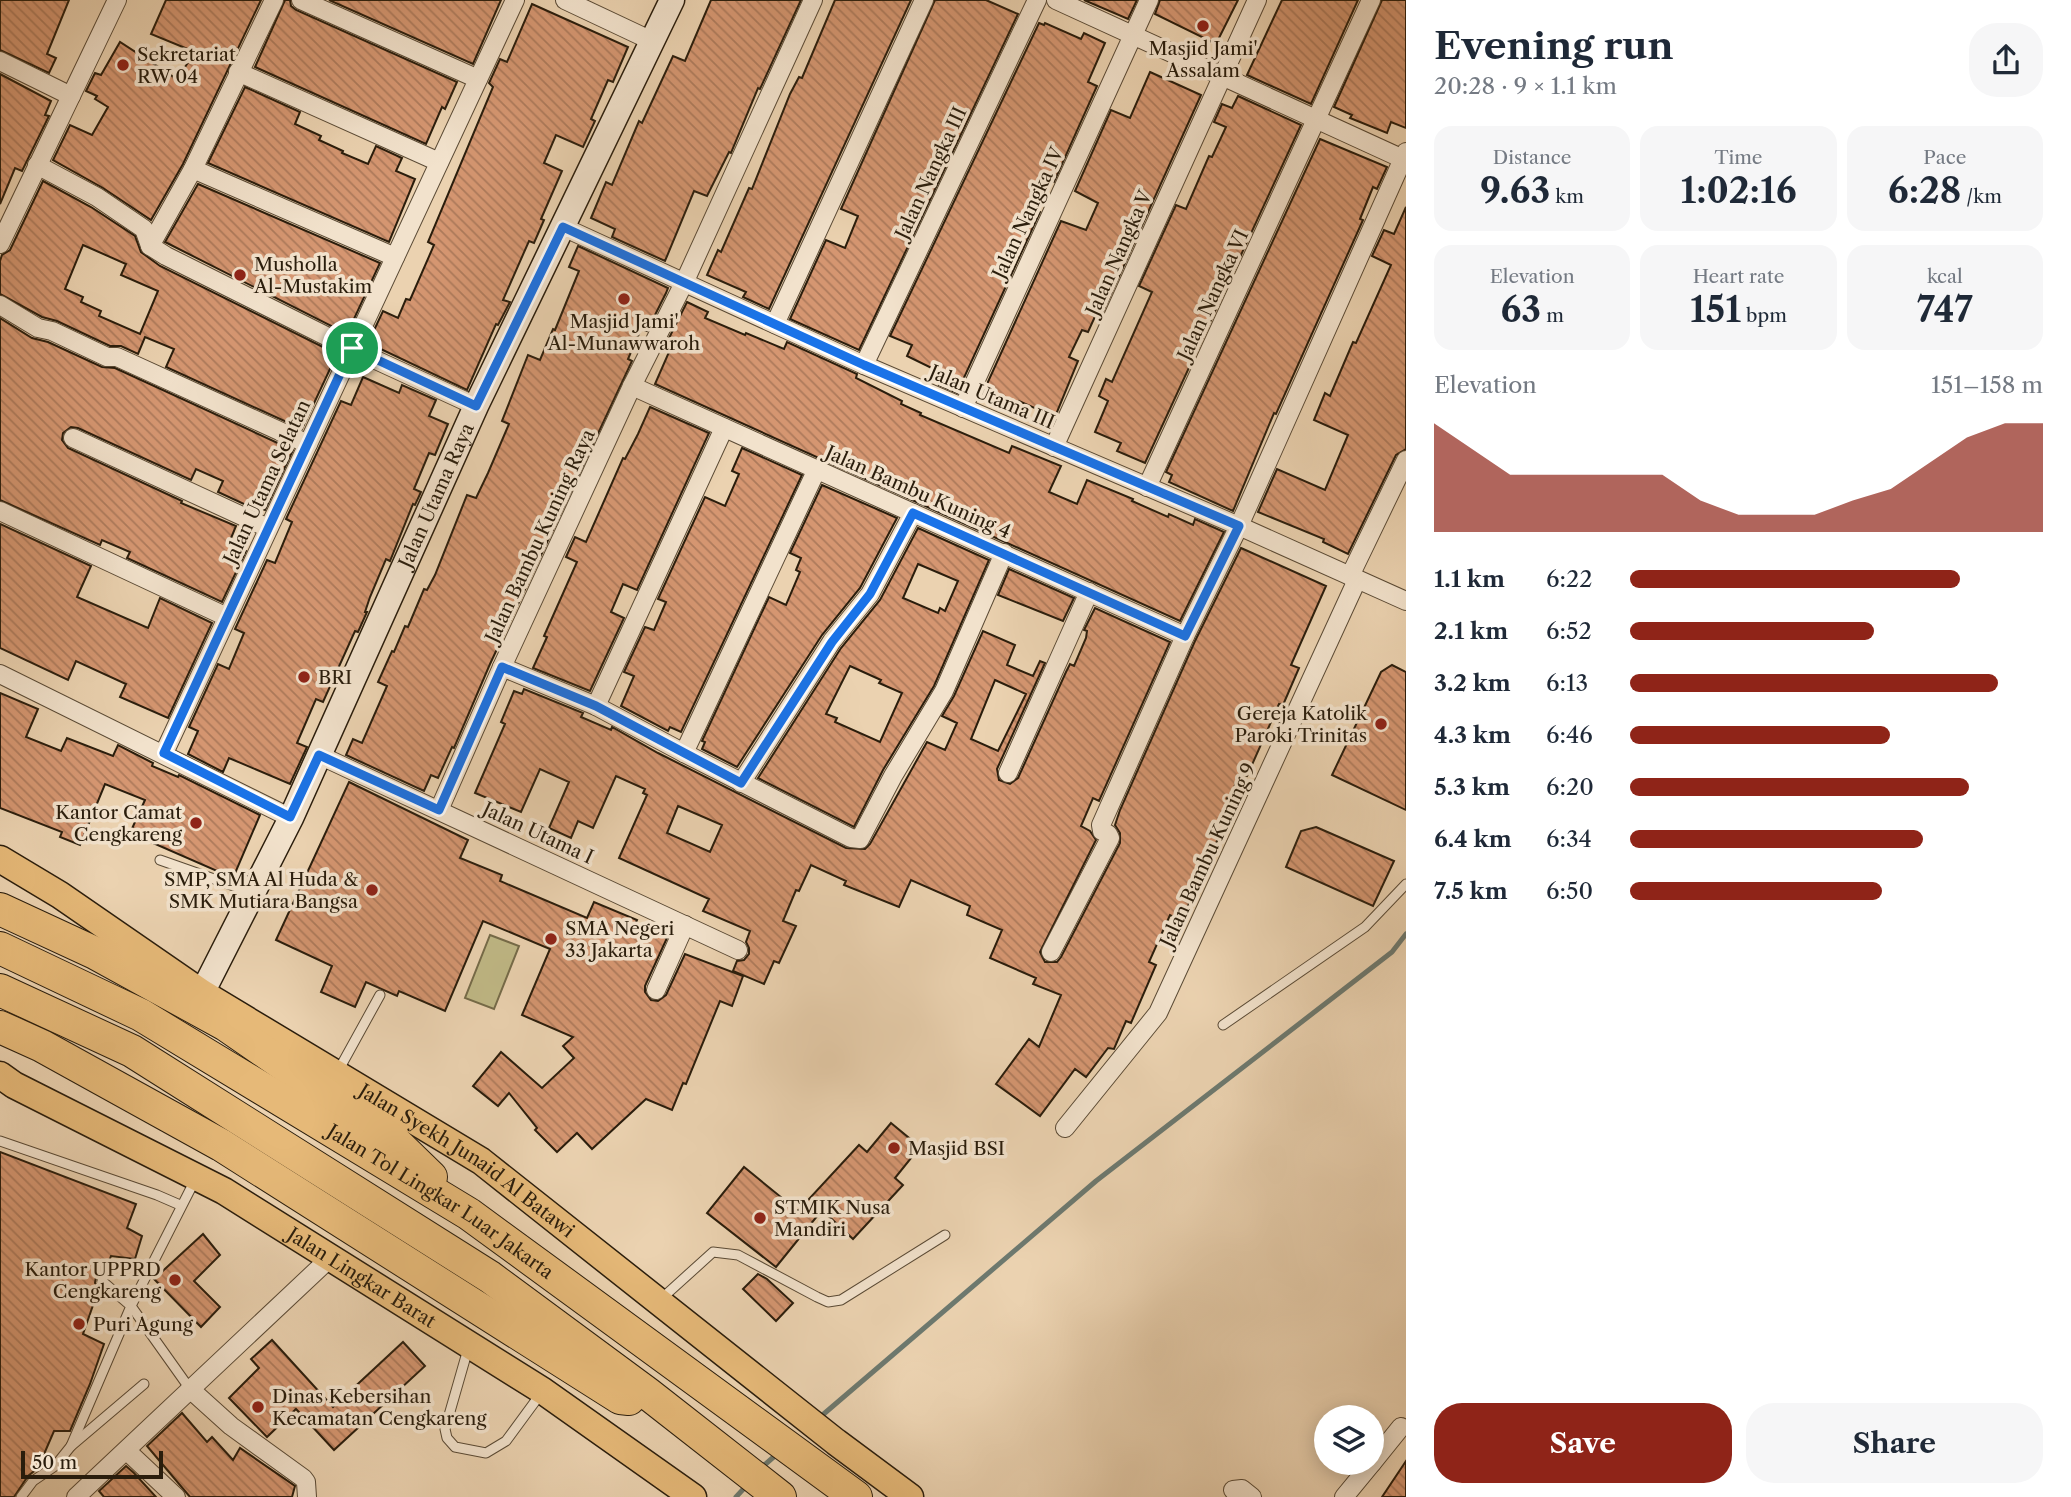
<!DOCTYPE html>
<meta charset="utf-8">
<style>
:root{--surface:#fff;--page:#f6f6f7;--text:#1f2937;--muted:#747a83;--accent:#8f2418}
body{margin:0;font-family:"Libre Caslon Text",serif;background:var(--page);color:var(--text);height:100vh;display:flex;flex-direction:column;font-size:26px;white-space:nowrap}
*{box-sizing:border-box;margin:0}
p{font-size:23px;color:var(--muted)}
.icon{flex:none;width:38px;height:38px;fill:none;stroke:currentColor;stroke-width:2;stroke-linecap:round;stroke-linejoin:round}
.map{position:relative;flex:1;overflow:hidden}
.drawer{display:flex;flex-direction:column;background:var(--surface);width:665px}
.drawer>*{flex:none}
.fabs{position:absolute;left:1314px;top:1405px;display:grid;gap:14px}
.fabs a{display:grid;place-items:center;width:70px;height:70px;border-radius:50%;background:var(--surface);box-shadow:0 4px 18px #0003;font-size:35px}
.scale{position:absolute;left:21px;bottom:18px;width:142px;box-sizing:border-box;padding-left:7px;border:4px solid #2a1d0c;border-top:0;font-size:19px;line-height:24px;white-space:nowrap;color:#2a1d0c;-webkit-text-stroke:5px #f2e2cc;paint-order:stroke}
.pin{position:absolute;display:grid;place-items:center;width:60px;height:60px;color:#fff;margin:-30px;border:4px solid #fff;border-radius:50%;box-shadow:0 2px 7px #0007}
.round{display:grid;place-items:center;flex:none;width:74px;height:74px;border-radius:28px;background:var(--page)}
.overview{display:flex;align-items:center;justify-content:space-between;height:119px;padding:0 28px}
h1{font-size:38px;font-weight:700;line-height:52px}
.stats{display:grid;grid-template-columns:repeat(3,1fr);gap:10px;height:119px;padding:7px 28px}
.stats div{display:grid;align-content:center;border-radius:18px;background:var(--page);text-align:center}
.stats b{font-size:35px;font-weight:700}
.stats small{font-size:19px;font-weight:400}
.stats p{font-size:19px}
.chart{height:196px;padding:14px 28px}
.chart p{display:flex;justify-content:space-between}
.chart svg{width:100%;height:126px;margin-top:7px;fill:var(--accent);opacity:.7}
.primary-button{display:flex;gap:14px;margin-top:auto;padding:14px 28px}
.primary-button a{flex:1;height:80px;border-radius:28px;background:var(--accent);color:#fff;font-size:28px;font-weight:700;line-height:80px;text-align:center}
.primary-button a+a{background:var(--page);color:var(--text)}
ul{padding:0 28px;list-style:none;font-size:23px}
li{display:grid;grid-template-columns:112px 84px 1fr;align-items:center;height:52px}
li i{height:18px;border-radius:9px;background:var(--accent)}
main{display:flex;flex:1;min-height:0}
.map>svg:first-child{display:block}
.pitch{fill:#c0b986;stroke:#756b49;stroke-width:2}
.lines{fill:none;stroke-linecap:round;stroke-linejoin:round}
.stream{stroke:#6d796f;stroke-width:5}
.building{fill:url(#building-back-hatch);stroke:#2a1d0c;stroke-width:2;fill-rule:evenodd}
.service-casing{stroke:#5a4a35;stroke-width:11}
.minor-casing{stroke:#5a4a35;stroke-width:20}
.secondary-casing{stroke:#2a1d0c;stroke-width:27}
.primary-casing{stroke:#2a1d0c;stroke-width:29}
.motorway-casing{stroke:#2a1d0c;stroke-width:34}
.service{stroke:#f2e2cc;stroke-width:9}
.minor{stroke:#f2e2cc;stroke-width:18}
.secondary{stroke:#f2e2cc;stroke-width:24}
.primary{stroke:#e6b978;stroke-width:26}
.motorway{stroke:#e6b978;stroke-width:32}
.route-casing{stroke:#fff;stroke-width:14}
.route{stroke:#1a73e8;stroke-width:9}
.poi-dot{fill:#8f2418;stroke:#f2e2cc;stroke-width:2.5}
.labels{text-anchor:middle;dominant-baseline:central;stroke-width:7;stroke-linejoin:round;paint-order:stroke}
.poi-label{font-size:19px;fill:#2a1d0c;stroke:#f2e2cc;text-anchor:start}
.street-label{font-size:19px;fill:#2a1d0c;stroke:#f2e2cc}
</style>
<main>
<div class="map">
<svg width="1406" height="1497" viewBox="0 0 1406 1497">
<defs>
<pattern id="building-back-hatch" width="6" height="6" patternUnits="userSpaceOnUse" patternTransform="scale(1.75)"><rect width="6" height="6" fill="#d59671"/><path d="M-1 5l2 2M0 0l6 6M5-1l2 2" fill="none" stroke="#ad7a5b"/></pattern>
</defs>
<rect width="100%" height="100%" fill="#ebd2b0"/>
<filter id="stains"><feTurbulence type="fractalNoise" baseFrequency=".00286" numOctaves="4"/><feColorMatrix values="0 0 0 0 .2 0 0 0 0 .09 0 0 0 0 .02 0 0 0 .5 -.17"/></filter>
<radialGradient id="worn" r=".72"><stop offset=".6" stop-color="#630" stop-opacity="0"/><stop offset="1" stop-color="#630" stop-opacity=".3"/></radialGradient>
<!-- pitch -->
<path class="pitch" d="M490,935L519,946L494,1009L465,998Z"/>
<g class="lines">
<!-- stream -->
<g class="stream">
<path d="M819,1418L1096,1181L1392,952L1406,934"/>
<path d="M761,1468L777,1454"/>
<path d="M736,1497L748,1484"/>
</g>
</g>
<!-- building -->
<g class="building">
<path d="M0,0H69L47,54L56,58L49,73L0,50Z"/>
<path d="M166,0H261L183,164L151,220L103,188L53,160L70,125L92,135L108,107L95,99L97,96L86,91L95,73L101,75L120,42L177,79L195,52L151,34Z"/>
<path d="M285,0H290L291,6L296,10L457,82L445,109L442,107L426,144L255,67Z"/>
<path d="M329,0H501L473,64Z"/>
<path d="M711,0H801L760,89L758,88L731,153L729,152L707,196L694,191L665,261L612,237L615,229L591,218L606,182L612,185L639,121L642,123L673,56L685,61Z"/>
<path d="M835,0H911L769,309L743,297L746,292L707,275L718,250L721,252L749,188L752,189L790,94L799,77L802,78Z"/>
<path d="M935,0H986L1018,14L859,350L790,319L826,240L845,248L858,216L841,209Z"/>
<path d="M1084,0H1137L1128,19Z"/>
<path d="M1160,0H1238L1216,44L1155,14Z"/>
<path d="M1282,0H1358L1311,104L1247,75Z"/>
<path d="M1382,0H1406V128L1391,122L1387,133L1350,118L1352,115L1334,107Z"/>
<path d="M532,4L628,47L613,82L608,80L591,119L595,121L583,147L556,135L544,163L562,171L541,219L544,220L534,243L529,241L503,300L510,302L498,325L496,324L467,390L368,343L383,311L398,318L406,299L410,300L434,245L428,242L493,87L489,83L500,59L507,62Z"/>
<path d="M1039,23L1044,25L1045,23L1081,39L1084,33L1105,43L1088,82L1097,86L1054,182L1046,178L1033,209L1040,212L957,393L939,385L944,374L907,356L912,345L890,336Z"/>
<path d="M1150,72L1201,95L1102,314L1097,312L1088,332L1082,330L1069,357L1078,361L1055,417L1019,401L1015,410L982,395L1061,221L1086,230L1098,203L1075,191L1111,110L1130,118Z"/>
<path d="M0,74L51,101L45,115L49,116L22,171L15,168L0,204Z"/>
<path d="M245,87L300,112L295,124L321,136L319,140L343,151L342,153L368,164L376,146L402,158L396,171L415,179L389,242L208,163Z"/>
<path d="M1238,96L1301,125L1145,463L1117,451L1121,443L1095,432L1108,401L1099,396L1106,379L1112,382L1152,292L1139,286L1176,205L1186,209L1209,156L1212,157L1226,127L1214,122L1222,104L1232,108Z"/>
<path d="M1320,139L1387,167L1377,189L1373,187L1360,219L1363,220L1276,414L1274,413L1233,511L1169,482L1172,475L1166,472Z"/>
<path d="M43,181L91,207L135,236L141,252L160,266L337,354L302,429L166,367L174,349L145,337L138,354L121,346H110L57,321L42,317L0,294V261L2,255L10,250ZM83,245L126,264L121,275L158,291L140,334L99,316L101,311L81,302L83,297L65,289Z"/>
<path d="M198,184L380,263L347,334L165,242Z"/>
<path d="M1406,207V449L1396,455L1348,554L1323,542L1324,539L1258,512L1277,469L1325,490L1348,435L1314,420L1325,393L1330,396L1353,342L1356,343L1391,265L1372,256L1384,230L1394,234Z"/>
<path d="M578,246L668,288L666,293L647,331L641,329L628,359L632,361L490,664L454,748L452,747L438,778L431,775L424,791L346,755L353,739L362,743L387,686L378,682L392,651L394,652L405,626L408,627L424,589L427,590L435,575L467,495L476,498L488,473L509,424L502,421L528,355L540,360L553,329L555,330L579,271L569,267Z"/>
<path d="M687,302L708,312L705,318L745,335L746,333L784,349L787,342L857,374L856,378L902,401L901,404L921,413L920,415L1009,453L1012,446L1061,466L1049,492L1077,504L1087,480L1133,499L1132,501L1168,517L1169,514L1193,525L1195,519L1224,532L1180,621L655,384L673,343L668,340Z"/>
<path d="M0,318L32,338L48,342L102,367L115,368L293,450L265,510L247,503L246,505L218,492L223,481L196,469L191,480L78,428L71,427L63,433L62,440L68,448L182,501L181,503L236,526L229,543L246,551L222,602L127,558L130,552L102,540L100,545L0,500Z"/>
<path d="M363,377L399,393L402,385L436,400L429,416L448,424L435,455L429,453L414,489L421,492L415,505L413,504L390,561L386,559L370,597L365,612H367L358,632L355,631L323,702L316,699L297,743L307,747L290,784L229,758L223,772L188,754L198,731L189,727L218,664L229,669L244,633L235,629L267,560L275,563L292,522L286,519L341,401L351,405Z"/>
<path d="M650,407L709,433L637,590L623,584L611,612L624,618L590,691L533,668L547,637L544,636L577,562L566,557L575,537L586,542L623,458L625,459L638,434Z"/>
<path d="M742,448L802,475L681,732L670,727L668,731L621,706L634,676L624,672L645,627L654,630L666,602L658,599L705,497L725,506L739,474L732,471Z"/>
<path d="M822,485L897,518L860,588L822,635L737,767L702,749L705,742L702,741L769,597L786,605L800,572L796,570L801,558L790,553Z"/>
<path d="M0,524L91,566L77,597L148,628L160,598L212,623L168,718L120,697L126,684L76,661L68,680L0,648Z"/>
<path d="M918,528L989,560L934,686L883,770L854,827L758,778L841,648L880,600ZM918,564L958,581L945,611L940,608L938,613L903,598ZM850,666L881,680L879,683L902,693L880,742L835,722L837,718L826,714Z"/>
<path d="M1241,548L1326,586L1291,665L1299,668L1283,705L1279,704L1247,776L1240,773L1222,816L1227,818L1213,850L1216,851L1201,885L1197,884L1182,921L1170,915L1149,962L1156,965L1131,1023L1126,1021L1114,1049L1108,1048L1086,1077L1075,1069L1040,1116L996,1084L1029,1039L1039,1047L1061,995L1033,984L1036,978L990,958L1002,930L967,915L970,906L911,880L899,907L844,885L846,881L811,865L799,891L796,890L783,921L796,926L779,963L774,961L764,984L733,971L737,961L744,960L749,954V948L746,942L750,931L703,911L709,899L619,858L647,795L643,793L645,789L616,776L593,828L578,821L571,838L549,828L569,782L540,769L521,812L475,793L505,724L501,722L514,691L522,694L524,689L583,713L581,717L611,730L612,727L658,753L846,848L865,849L870,844L927,742L945,750L957,723L942,716L954,696L983,631L1015,645L1007,665L1033,676L1040,661L1045,663L997,769L999,780L1010,784L1018,778L1066,672L1070,664L1074,666L1086,638L1087,631L1084,630L1095,608L1170,642L1099,801L1093,798L1081,826L1090,831L1096,840L1040,952L1045,962H1057L1061,957L1120,843V833L1115,825L1120,810L1195,641ZM995,680L1026,694L998,751L971,739ZM678,806L722,825L710,852L667,833Z"/>
<path d="M1009,569L1074,598L1063,621L998,595Z"/>
<path d="M1392,665L1406,672V810L1332,775L1381,672Z"/>
<path d="M0,693L38,709L26,737L61,751L67,738L113,756L118,745L153,763L152,766L178,777L179,775L260,815L233,878L130,833L145,800L105,784L80,845L60,837L62,832L0,808Z"/>
<path d="M349,782L468,840L460,858L502,875L500,881L587,918L594,902L637,920L635,924L667,938L645,986V992L651,1000L658,1001L666,995L685,954L743,976L732,1006L720,1001L686,1084L683,1083L672,1110L646,1099L592,1149L577,1133L557,1152L535,1130L537,1128L509,1093L498,1106L473,1086L501,1052L542,1088L574,1058L563,1046L573,1037L522,1015L550,949L483,921L445,1011L399,991L397,996L366,982L355,1007L321,992L332,966L276,940Z"/>
<path d="M1316,827L1394,861L1373,906L1286,867L1301,831Z"/>
<path d="M891,1123L920,1147L895,1178L903,1185L853,1239L822,1210L776,1267L707,1213L744,1167L798,1211L859,1145L867,1152Z"/>
<path d="M0,1152L136,1204L127,1228L142,1236L135,1259L111,1256L104,1274L96,1277L95,1283L99,1288L83,1334L104,1344L90,1384L70,1431H54L38,1468L28,1476L14,1497H0Z"/>
<path d="M203,1234L220,1255L194,1281L220,1307L201,1327L154,1279Z"/>
<path d="M758,1274L767,1279L793,1303L776,1321L743,1289Z"/>
<path d="M272,1340L333,1407L403,1342L425,1366L334,1450L296,1409L267,1437L229,1398L259,1368L251,1359Z"/>
<path d="M182,1413L207,1442L212,1437L233,1460L240,1448L295,1486L292,1497H190L147,1446Z"/>
<path d="M1406,1461V1497H1382Z"/>
<path d="M126,1466L134,1473L156,1497H104L99,1491Z"/>
</g>
<g class="lines">
<defs>
<g id="service">
<path d="M160,860L251,892"/>
<path d="M1223,1025L1365,927L1406,884"/>
<path d="M337,1073L380,995"/>
<path d="M0,1141L157,1195L180,1205"/>
<path d="M660,1300L713,1252L738,1255L817,1297L828,1302L841,1300L945,1235"/>
<path d="M468,1349L445,1429L447,1438L455,1447L486,1453L506,1441L542,1392"/>
<path d="M190,1389L131,1306L195,1180"/>
<path d="M71,1446L131,1306L102,1281"/>
<path d="M21,1497L33,1481L55,1466L71,1446L144,1384"/>
</g>
<g id="minor">
<path d="M301,0L478,79"/>
<path d="M565,0L652,41"/>
<path d="M1056,0L1403,159"/>
<path d="M0,61L71,96"/>
<path d="M238,72L439,162"/>
<path d="M37,165L97,197L144,229L150,246L166,256L352,349L476,406"/>
<path d="M193,169L395,257"/>
<path d="M563,227L864,365L1239,526L1406,601"/>
<path d="M0,244L117,0"/>
<path d="M150,246L193,169L274,0"/>
<path d="M0,305L38,328L52,331L107,357H117L308,444"/>
<path d="M775,324L924,0"/>
<path d="M864,365L1037,0"/>
<path d="M632,386L1185,636"/>
<path d="M963,408L1149,0"/>
<path d="M73,438L268,528"/>
<path d="M1054,447L1257,0"/>
<path d="M1147,487L1371,0"/>
<path d="M0,511L227,617"/>
<path d="M1350,576L1406,460"/>
<path d="M502,667L596,706L684,753L851,838L860,839L893,776L944,691L1004,553"/>
<path d="M0,674L291,818"/>
<path d="M596,706L724,428"/>
<path d="M164,753L515,0"/>
<path d="M684,753L817,469"/>
<path d="M319,755L738,950"/>
<path d="M1008,773L1089,592"/>
<path d="M741,783L832,641L870,594L913,513"/>
<path d="M439,810L502,667L632,386L684,283L813,0"/>
<path d="M1051,952L1110,838L1108,834L1102,831L1101,825L1185,636L1239,526L1406,152"/>
<path d="M656,990L685,925"/>
<path d="M1065,1128L1158,1013L1357,580"/>
<path d="M190,1389L231,1426L303,1478L306,1482L307,1497"/>
<path d="M127,1451L176,1497"/>
<path d="M1372,1463L1401,1427"/>
<path d="M1233,1490L1242,1489L1252,1497"/>
<path d="M76,1497L330,1258"/>
<path d="M1344,1497L1372,1463"/>
</g>
<g id="secondary">
<path id="s1" d="M202,993L291,818L476,406L672,0"/>
</g>
<g id="primary">
<path id="s2" d="M0,859L60,895L202,993L481,1161L836,1442L910,1497"/>
<path id="s3" d="M0,1075L14,1085L224,1191L543,1391L693,1497"/>
</g>
<g id="motorway">
<path d="M0,909L95,953L226,1025L395,1142L431,1177"/>
<path id="s4" d="M0,948L141,1015L469,1214L856,1497"/>
<path d="M0,990L132,1051L490,1277L647,1393L780,1497"/>
<path d="M0,1027L42,1046L221,1145L620,1398L629,1399"/>
</g>
</defs>
<!-- service casing -->
<use href="#service" class="service-casing"/>
<!-- minor casing -->
<use href="#minor" class="minor-casing"/>
<!-- secondary casing -->
<use href="#secondary" class="secondary-casing"/>
<!-- primary casing -->
<use href="#primary" class="primary-casing"/>
<!-- motorway casing -->
<use href="#motorway" class="motorway-casing"/>
<!-- service -->
<use href="#service" class="service"/>
<!-- minor -->
<use href="#minor" class="minor"/>
<!-- secondary -->
<use href="#secondary" class="secondary"/>
<!-- primary -->
<use href="#primary" class="primary"/>
<!-- motorway -->
<use href="#motorway" class="motorway"/>
</g>
<g class="lines">
<defs>
<path id="route" d="M563,227L864,365L1239,526L1185,636L913,513L870,594L832,642L741,783L596,706L502,667L439,810L319,755L290,817L164,753L352,348L476,406Z"/>
</defs>
<!-- route casing -->
<use href="#route" class="route-casing"/>
<!-- route -->
<use href="#route" class="route"/>
</g>
<!-- markers -->
<g class="poi-dot">
<circle cx="1203" cy="26" r="7"/>
<circle cx="123" cy="65" r="7"/>
<circle cx="240" cy="275" r="7"/>
<circle cx="624" cy="299" r="7"/>
<circle cx="304" cy="677" r="7"/>
<circle cx="1381" cy="724" r="7"/>
<circle cx="196" cy="823" r="7"/>
<circle cx="372" cy="890" r="7"/>
<circle cx="551" cy="939" r="7"/>
<circle cx="894" cy="1148" r="7"/>
<circle cx="760" cy="1218" r="7"/>
<circle cx="175" cy="1280" r="7"/>
<circle cx="79" cy="1324" r="7"/>
<circle cx="258" cy="1407" r="7"/>
</g>
<g class="labels">
<!-- poi labels -->
<g class="poi-label">
<text x="1203" y="48" text-anchor="middle">Masjid Jami'<tspan x="1203" dy="22">Assalam</tspan></text>
<text x="137" y="54">Sekretariat<tspan x="137" dy="22">RW 04</tspan></text>
<text x="254" y="264">Musholla<tspan x="254" dy="22">Al-Mustakim</tspan></text>
<text x="624" y="321" text-anchor="middle">Masjid Jami'<tspan x="624" dy="22">Al-Munawwaroh</tspan></text>
<text x="318" y="677">BRI</text>
<text x="1367" y="713" text-anchor="end">Gereja Katolik<tspan x="1367" dy="22">Paroki Trinitas</tspan></text>
<text x="182" y="812" text-anchor="end">Kantor Camat<tspan x="182" dy="22">Cengkareng</tspan></text>
<text x="358" y="879" text-anchor="end">SMP, SMA Al Huda &amp;<tspan x="358" dy="22">SMK Mutiara Bangsa</tspan></text>
<text x="565" y="928">SMA Negeri<tspan x="565" dy="22">33 Jakarta</tspan></text>
<text x="908" y="1148">Masjid BSI</text>
<text x="774" y="1207">STMIK Nusa<tspan x="774" dy="22">Mandiri</tspan></text>
<text x="161" y="1269" text-anchor="end">Kantor UPPRD<tspan x="161" dy="22">Cengkareng</tspan></text>
<text x="93" y="1324">Puri Agung</text>
<text x="272" y="1396">Dinas Kebersihan<tspan x="272" dy="22">Kecamatan Cengkareng</tspan></text>
</g>
<!-- street labels -->
<g class="street-label">
<text transform="translate(931 173) rotate(-65)">Jalan Nangka III</text>
<text transform="translate(1028 213) rotate(-65)">Jalan Nangka IV</text>
<text transform="translate(1119 253) rotate(-66)">Jalan Nangka V</text>
<text transform="translate(1213 295) rotate(-65)">Jalan Nangka VI</text>
<text transform="translate(992 397) rotate(23)">Jalan Utama III</text>
<text transform="translate(267 482) rotate(-65)">Jalan Utama Selatan</text>
<text transform="translate(918 492) rotate(24)">Jalan Bambu Kuning 4</text>
<text stroke="none"><textPath href="#s1" startOffset="550">Jalan Utama Raya</textPath></text>
<text transform="translate(540 536) rotate(-65)">Jalan Bambu Kuning Raya</text>
<text transform="translate(538 833) rotate(25)">Jalan Utama I</text>
<text transform="translate(1208 855) rotate(-65)">Jalan Bambu Kuning 9</text>
<text stroke="none"><textPath href="#s2" startOffset="556">Jalan Syekh Junaid Al Batawi</textPath></text>
<text stroke="none"><textPath href="#s4" startOffset="509">Jalan Tol Lingkar Luar Jakarta</textPath></text>
<text stroke="none"><textPath href="#s3" startOffset="415">Jalan Lingkar Barat</textPath></text>
</g>
</g>
<rect width="100%" height="100%" filter="url(#stains)"/>
<rect width="100%" height="100%" fill="url(#worn)"/>
</svg>
<div class="fabs">
<a><svg class="icon" aria-label="layers" viewBox="0 0 24 24"><path d="M12 4l9 5-9 5-9-5zM3 14l9 5 9-5"/></svg></a>
</div>
<div class="scale">50 m</div>
<div class="pin" style="left:352px;top:348px;background:#1e9e55"><svg class="icon" aria-label="arrive" viewBox="0 0 24 24"><path d="M6 21V4h12l-3 4 3 4H6"/></svg></div>
</div>
<section class="drawer">
<div class="overview"><div><h1>Evening run</h1><p>20:28 · 9 × 1.1 km</p></div><a class="round"><svg class="icon" aria-label="share" viewBox="0 0 24 24"><path d="M12 15V3M7 8l5-5 5 5M5 13v7h14v-7"/></svg></a></div>
<div class="stats">
<div><p>Distance</p><b>9.63<small> km</small></b></div>
<div><p>Time</p><b>1:02:16</b></div>
<div><p>Pace</p><b>6:28<small> /km</small></b></div>
</div>
<div class="stats">
<div><p>Elevation</p><b>63<small> m</small></b></div>
<div><p>Heart rate</p><b>151<small> bpm</small></b></div>
<div><p>kcal</p><b>747</b></div>
</div>
<div class="chart"><p><span>Elevation</span>151–158 m</p>
<svg viewBox="0 0 160 44" preserveAspectRatio="none"><path d="M0 44V6L10 15L20 24L30 24L40 24L50 24L60 24L70 33L80 38L90 38L100 38L110 33L120 29L130 20L140 11L150 6L160 6V44z"/></svg>
</div>
<ul>
<li><b>1.1 km</b>6:22<i style="width:80%"></i></li>
<li><b>2.1 km</b>6:52<i style="width:59%"></i></li>
<li><b>3.2 km</b>6:13<i style="width:89%"></i></li>
<li><b>4.3 km</b>6:46<i style="width:63%"></i></li>
<li><b>5.3 km</b>6:20<i style="width:82%"></i></li>
<li><b>6.4 km</b>6:34<i style="width:71%"></i></li>
<li><b>7.5 km</b>6:50<i style="width:61%"></i></li>
</ul>
<div class="primary-button"><a>Save</a><a>Share</a></div>
</section>
</main>
